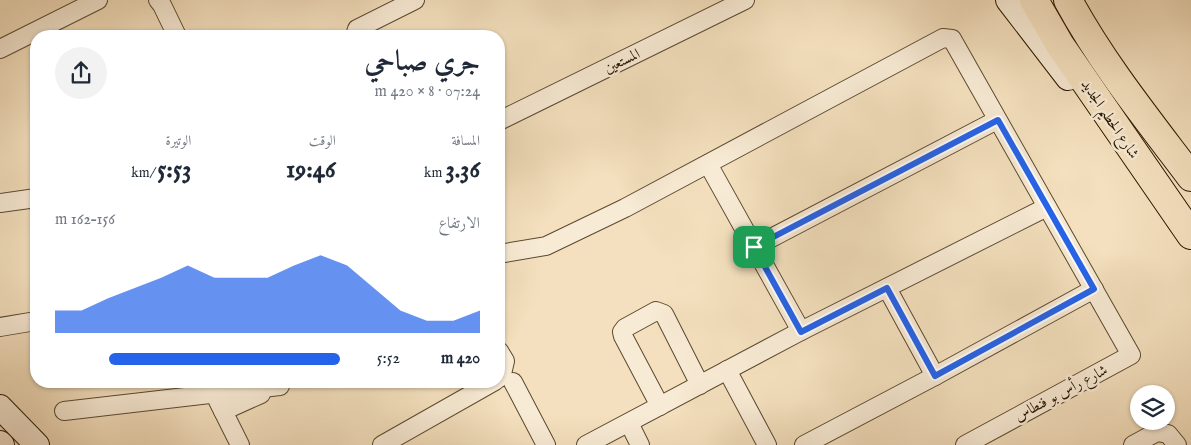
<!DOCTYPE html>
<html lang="ar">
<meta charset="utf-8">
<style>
:root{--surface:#fff;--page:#f2f2f3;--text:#1f2937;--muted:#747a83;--accent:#2563eb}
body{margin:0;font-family:"IM FELL English",Amiri,serif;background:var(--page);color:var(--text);direction:rtl;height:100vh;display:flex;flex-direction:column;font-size:19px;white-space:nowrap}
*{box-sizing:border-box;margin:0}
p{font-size:16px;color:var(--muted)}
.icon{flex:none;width:28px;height:28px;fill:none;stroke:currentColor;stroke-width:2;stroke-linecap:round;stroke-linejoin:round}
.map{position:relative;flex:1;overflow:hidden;direction:ltr}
.panel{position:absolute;left:30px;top:30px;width:475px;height:358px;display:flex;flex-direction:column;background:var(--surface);border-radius:20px;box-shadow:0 1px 4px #0004;direction:rtl}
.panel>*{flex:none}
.fabs{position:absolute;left:1130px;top:385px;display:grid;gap:10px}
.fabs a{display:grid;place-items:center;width:45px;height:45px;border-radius:50%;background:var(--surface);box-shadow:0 1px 4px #0004;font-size:25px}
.pin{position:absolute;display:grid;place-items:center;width:42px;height:42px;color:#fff;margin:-21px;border-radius:10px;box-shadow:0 2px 8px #0006}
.round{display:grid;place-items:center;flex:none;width:52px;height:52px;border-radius:26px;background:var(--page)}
.headline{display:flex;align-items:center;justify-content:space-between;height:85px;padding:0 25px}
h1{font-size:28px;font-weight:800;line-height:38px}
.metrics{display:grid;grid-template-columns:repeat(3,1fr);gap:8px;height:85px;padding:5px 25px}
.metrics div{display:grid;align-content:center}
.metrics b{font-size:25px;font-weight:800}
.metrics small{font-size:14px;font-weight:400}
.metrics p{font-size:14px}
.chart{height:140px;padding:10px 25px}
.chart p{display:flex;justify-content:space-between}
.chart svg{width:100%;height:90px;margin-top:5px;fill:var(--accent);opacity:.7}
ul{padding:0 25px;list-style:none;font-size:16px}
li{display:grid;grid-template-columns:80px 60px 1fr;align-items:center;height:38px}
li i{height:12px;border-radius:6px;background:var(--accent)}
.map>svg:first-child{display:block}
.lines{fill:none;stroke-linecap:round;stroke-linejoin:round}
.street-casing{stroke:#5b4930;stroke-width:20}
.secondary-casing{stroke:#281700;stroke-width:26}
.primary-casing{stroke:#281700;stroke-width:30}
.street{stroke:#f8ebd5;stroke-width:18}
.secondary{stroke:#f8ebd5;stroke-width:24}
.primary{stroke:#f4e0be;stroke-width:28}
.route-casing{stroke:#fff;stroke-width:10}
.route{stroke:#2563eb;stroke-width:6}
.labels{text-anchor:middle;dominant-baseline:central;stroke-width:5;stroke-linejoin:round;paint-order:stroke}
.street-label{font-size:15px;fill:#281700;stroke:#f8ebd5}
</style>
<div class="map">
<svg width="1191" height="445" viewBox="0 0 1191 445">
<rect width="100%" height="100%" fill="#f4e0be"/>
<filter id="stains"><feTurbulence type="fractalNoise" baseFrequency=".004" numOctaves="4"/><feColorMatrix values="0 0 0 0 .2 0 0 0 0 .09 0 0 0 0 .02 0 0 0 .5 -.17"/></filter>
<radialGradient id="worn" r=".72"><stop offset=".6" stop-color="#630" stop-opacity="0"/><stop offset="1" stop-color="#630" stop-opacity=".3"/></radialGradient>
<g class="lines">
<defs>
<g id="street">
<path d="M158,0L162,5L177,36"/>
<path d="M355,36L357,29L415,0"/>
<path d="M0,49L98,0"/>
<path d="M499,121L745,0"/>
<path d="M708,164L801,331"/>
<path d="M0,203L36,198"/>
<path d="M754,247L997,120"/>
<path d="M499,254L546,246L625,208L943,38L952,39L1131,355L965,445"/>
<path d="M887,288L935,376"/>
<path d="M0,327L36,321"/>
<path d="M499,351L505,361L502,374L499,378"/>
<path d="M727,370L767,445"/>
<path d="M513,382L546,445"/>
<path d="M218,401L240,445"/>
<path d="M660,406L623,336L622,332L625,328L656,311L664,314L700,385"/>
<path d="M64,411L280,386"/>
<path d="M223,411L261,394"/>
<path d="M629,423L640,445"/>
<path d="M382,445L495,381"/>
<path d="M586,445L801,331L1047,207"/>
<path d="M804,445L935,376L1094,289"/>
<path d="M1133,445L1157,432L1168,434L1177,445"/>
</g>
<g id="secondary">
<path d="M1008,0L1068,78"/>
<path d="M0,407L37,445"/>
<path d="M0,443L2,445"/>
</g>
<g id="primary">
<path d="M1034,0L1060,45L1191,235"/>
<path d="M1068,0C1102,63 1148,120 1191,177"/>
</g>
</defs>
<!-- street casing -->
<use href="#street" class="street-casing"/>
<!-- secondary casing -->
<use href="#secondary" class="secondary-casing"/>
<!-- primary casing -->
<use href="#primary" class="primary-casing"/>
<!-- street -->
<use href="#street" class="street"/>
<!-- secondary -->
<use href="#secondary" class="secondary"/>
<!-- primary -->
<use href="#primary" class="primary"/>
</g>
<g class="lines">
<defs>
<path id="route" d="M998,120L1094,289L935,376L887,288L801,332L754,247Z"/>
</defs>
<!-- route casing -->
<use href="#route" class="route-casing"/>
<!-- route -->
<use href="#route" class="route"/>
</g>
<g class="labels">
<!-- street labels -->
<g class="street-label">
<text transform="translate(622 61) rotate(-26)">المستعين</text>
<text transform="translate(1110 119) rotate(56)">شارع الحطيم الجديد</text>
<text transform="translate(1061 393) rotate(-28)">شارع رأس بو فنطاس</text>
</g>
</g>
<rect width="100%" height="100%" filter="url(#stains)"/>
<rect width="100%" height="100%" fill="url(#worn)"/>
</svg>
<div class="fabs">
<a><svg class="icon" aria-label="layers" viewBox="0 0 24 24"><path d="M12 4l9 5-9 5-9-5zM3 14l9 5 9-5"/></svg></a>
</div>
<div class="pin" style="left:754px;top:247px;background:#1e9e55"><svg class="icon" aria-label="arrive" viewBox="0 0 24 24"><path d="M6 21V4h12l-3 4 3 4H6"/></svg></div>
<section class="panel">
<div class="headline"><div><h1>جري صباحي</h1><p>07:24 · 8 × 420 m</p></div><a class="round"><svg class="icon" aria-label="share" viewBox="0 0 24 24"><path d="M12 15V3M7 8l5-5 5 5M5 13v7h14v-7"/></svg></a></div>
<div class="metrics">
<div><p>المسافة</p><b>3.36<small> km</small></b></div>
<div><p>الوقت</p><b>19:46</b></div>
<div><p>الوتيرة</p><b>5:53<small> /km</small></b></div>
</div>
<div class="chart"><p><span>الارتفاع</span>156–162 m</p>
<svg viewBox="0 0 160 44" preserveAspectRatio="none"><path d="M0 44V33L10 33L20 27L30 22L40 17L50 11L60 17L70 17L80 17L90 11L100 6L110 11L120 22L130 33L140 38L150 38L160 33V44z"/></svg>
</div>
<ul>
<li><b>420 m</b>5:52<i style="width:81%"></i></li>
</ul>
</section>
</div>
